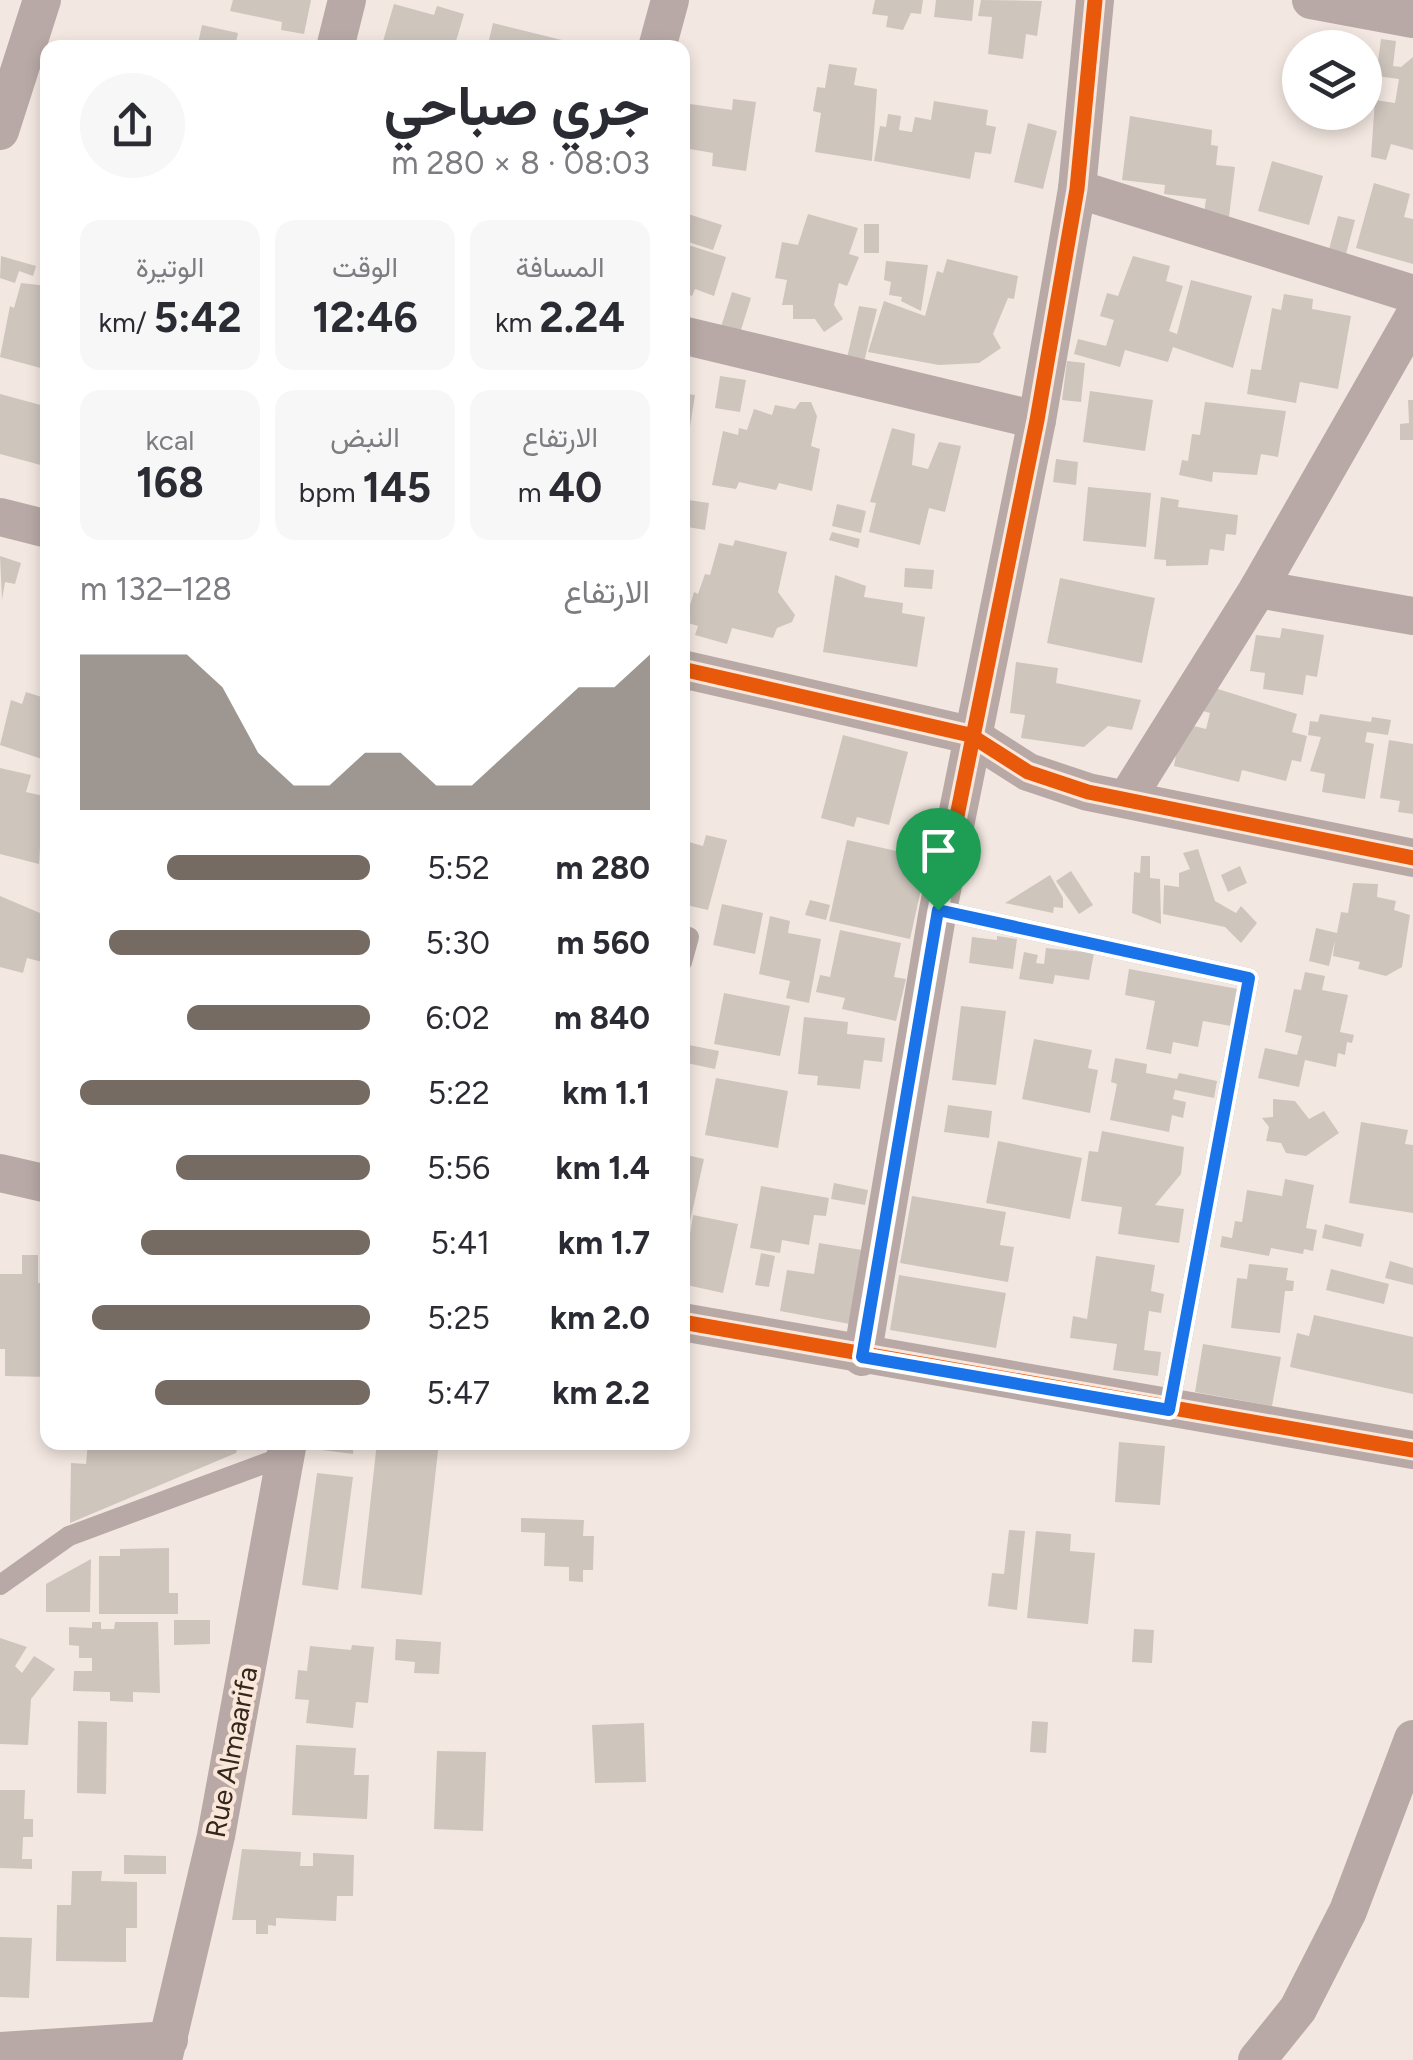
<!DOCTYPE html>
<html lang="ar">
<meta charset="utf-8">
<style>
:root{--surface:#fff;--page:#f7f7f7;--text:#2b2b33;--muted:#7c7c81;--accent:#766b62}
body{margin:0;font-family:Figtree,Vazirmatn,sans-serif;background:var(--page);color:var(--text);direction:rtl;height:100vh;display:flex;flex-direction:column;font-size:38px;white-space:nowrap}
*{box-sizing:border-box;margin:0}
p{font-size:32px;color:var(--muted)}
.icon{flex:none;width:55px;height:55px;fill:none;stroke:currentColor;stroke-width:2;stroke-linecap:round;stroke-linejoin:round}
.map{position:relative;flex:1;overflow:hidden;direction:ltr}
.side{position:absolute;left:40px;top:40px;width:650px;height:1410px;display:flex;flex-direction:column;background:var(--surface);border-radius:20px;box-shadow:0 5px 15px #0003;direction:rtl}
.side>*{flex:none}
.fabs{position:absolute;left:1282px;top:30px;display:grid;gap:20px}
.fabs a{display:grid;place-items:center;width:100px;height:100px;border-radius:50%;background:var(--surface);box-shadow:0 5px 15px #0003;font-size:50px}
.pin{position:absolute;display:grid;place-items:center;width:85px;height:85px;color:#fff;margin:-102px -42px;border-radius:50% 50% 50% 0;rotate:-45deg;box-shadow:0 0 10px #0007}
.pin .icon{rotate:45deg}
.round{display:grid;place-items:center;flex:none;width:105px;height:105px;border-radius:52px;background:var(--page)}
.overview{display:flex;align-items:center;justify-content:space-between;height:170px;padding:0 40px}
h1{font-size:55px;font-weight:700;line-height:75px}
.figures{display:grid;grid-template-columns:repeat(3,1fr);gap:15px;height:170px;padding:10px 40px}
.figures div{display:grid;align-content:center;border-radius:20px;background:var(--page);text-align:center}
.figures b{font-size:42px;font-weight:700}
.figures small{font-size:28px;font-weight:400}
.figures p{font-size:28px}
.chart{height:280px;padding:20px 40px}
.chart p{display:flex;justify-content:space-between}
.chart svg{width:100%;height:180px;margin-top:10px;fill:var(--accent);opacity:.7}
ul{padding:0 40px;list-style:none;font-size:32px}
li{display:grid;grid-template-columns:160px 120px 1fr;align-items:center;height:75px}
li i{height:25px;border-radius:12px;background:var(--accent)}
.map>svg:first-child{display:block}
.building{fill:#cec5bd}
.lines{fill:none;stroke-linecap:round;stroke-linejoin:round}
.service{stroke:#b8a9a6;stroke-width:20}
.minor{stroke:#b8a9a6;stroke-width:38}
.cycleway-casing{stroke:#fae7da;stroke-width:21}
.cycleway{stroke:#e8590c;stroke-width:15}
.route-casing{stroke:#fff;stroke-width:20}
.route{stroke:#1a73e8;stroke-width:12}
.labels{text-anchor:middle;dominant-baseline:central;stroke-width:8;stroke-linejoin:round;paint-order:stroke}
.street-label{font-size:28px;fill:#33271e;stroke:#fae7da}
</style>
<div class="map">
<svg width="1413" height="2060" viewBox="0 0 1413 2060">
<rect width="100%" height="100%" fill="#f3e8e1"/>
<!-- building -->
<g class="building">
<path d="M233,0H311L304,34L281,30L282,22L230,11Z"/>
<path d="M875,0H923L921,14L911,13L903,30L886,27L888,16L872,14Z"/>
<path d="M936,0H974L972,21L934,17Z"/>
<path d="M981,0L1042,1L1037,36L1026,34L1023,59L988,54L992,17L978,16Z"/>
<path d="M394,4L434,15L437,6L464,14L454,48H381Z"/>
<path d="M493,23L578,44L577,48H494L488,44Z"/>
<path d="M202,25L238,33L236,42L254,48H197Z"/>
<path d="M1381,39L1396,41L1393,66L1401,67L1413,57V150L1391,144L1386,160L1371,157L1375,100L1395,103L1399,79L1376,76Z"/>
<path d="M829,64L857,68L854,85L877,89L872,161L815,152L821,113L813,111L817,87L825,88Z"/>
<path d="M733,99L756,102L746,171L712,166L713,153L684,148L690,104L732,110Z"/>
<path d="M934,101L988,110L986,125L996,127L991,154L975,152L970,179L874,161L880,126L886,127L888,114L901,116L899,130L912,132L915,117L931,120Z"/>
<path d="M1130,116L1212,130L1211,145L1218,146L1216,165L1235,167L1229,217L1204,214L1206,199L1164,194L1165,185L1122,180Z"/>
<path d="M1028,123L1057,131L1043,189L1014,182Z"/>
<path d="M1272,161L1323,176L1309,225L1258,211Z"/>
<path d="M1374,183L1410,194L1404,217L1413,219V264L1356,248Z"/>
<path d="M682,212L722,225L713,250L682,240Z"/>
<path d="M808,214L858,228L849,254L859,257L847,286L839,283L834,305L843,319L824,332L815,319H793V305H782L787,280L775,278L782,242L798,245Z"/>
<path d="M1338,216L1355,220L1345,258L1328,253Z"/>
<rect x="864" y="224" width="15" height="29"/>
<path d="M682,243L726,257L714,296L695,289L692,296L682,292Z"/>
<path d="M1,256L36,266L33,276L19,271L15,283L0,278Z"/>
<path d="M1133,256L1170,266L1166,281L1183,286L1169,331L1177,334L1191,280L1252,296L1233,368L1173,347L1168,362L1125,350L1120,367L1074,354L1078,339L1106,346L1114,320L1100,316L1107,293L1118,296Z"/>
<path d="M947,259L1018,276L1014,299L1008,298L993,334L1001,348L979,363L939,365L868,352L884,301L925,316L937,271L943,273Z"/>
<path d="M886,261L928,265L921,311L901,301L902,297L889,295L891,282L884,280Z"/>
<path d="M21,283L48,286V370L0,357L10,306L14,308Z"/>
<path d="M732,292L751,298L740,333L721,327Z"/>
<path d="M1284,294L1313,299L1312,309L1351,316L1338,389L1300,382L1296,403L1247,394L1251,369L1261,370L1272,308L1281,310Z"/>
<path d="M859,306L877,309L864,362L847,358Z"/>
<path d="M1067,361L1085,363L1081,402L1062,400Z"/>
<path d="M720,376L746,380L740,412L715,408Z"/>
<path d="M1090,391L1153,400L1145,451L1083,442Z"/>
<path d="M682,393L695,395L685,458L682,457Z"/>
<path d="M0,394L48,407V467L0,454Z"/>
<path d="M1408,400H1413V440H1400V424L1409,423Z"/>
<path d="M800,402H811L817,416L811,446L820,449L812,491L779,483L776,490L739,482L736,489L712,485L723,431L738,435L739,428L747,430L754,409L772,415L775,405L795,409Z"/>
<path d="M1205,402L1286,411L1278,457L1261,454L1257,475L1213,472L1212,482L1179,475L1182,460L1188,461L1192,434L1200,435Z"/>
<path d="M892,428L915,434L912,465L928,469L939,442L961,446L945,512L929,508L920,545L869,532L876,503L870,502Z"/>
<path d="M1056,459L1078,462L1076,485L1053,482Z"/>
<path d="M1088,487L1151,493L1146,547L1083,541Z"/>
<path d="M1161,497L1179,500L1178,507L1238,515L1236,535L1226,534L1224,551L1210,549L1208,565L1166,566V560L1154,559Z"/>
<path d="M682,499L709,503L705,530L682,526Z"/>
<path d="M837,504L866,511L861,533L832,526Z"/>
<path d="M832,532L860,539L858,548L829,540Z"/>
<path d="M735,540L787,552L778,592L795,615L792,622L777,628L773,638L732,628L727,644L695,635L698,626L685,622L694,592L698,594L705,574L710,575L719,543L733,546Z"/>
<path d="M0,556L21,563L15,584L5,582L2,600Z"/>
<path d="M905,568L934,570L932,589L904,587Z"/>
<path d="M835,575L866,586L864,597L903,603L902,613L925,617L917,667L823,652Z"/>
<path d="M1060,578L1155,598L1142,663L1047,643Z"/>
<path d="M1282,628L1324,635L1317,677L1306,675L1303,695L1263,689L1265,673L1250,671L1256,635L1280,638Z"/>
<path d="M1016,662L1058,668L1056,683L1141,700L1132,730L1108,726L1084,747L1021,738L1025,715L1010,713Z"/>
<path d="M1202,684L1297,714L1292,732L1307,736L1301,762L1292,760L1286,781L1242,770L1239,782L1174,766L1182,723L1206,729L1210,713L1196,709Z"/>
<path d="M26,692L48,699V761L0,745L11,700L22,704Z"/>
<path d="M1320,714L1371,722L1372,717L1391,720L1388,735L1367,732L1365,742L1374,744L1365,799L1322,792L1325,774L1310,771L1321,737L1308,735L1310,721L1318,722Z"/>
<path d="M843,735L908,752L889,825L857,817L854,827L821,818Z"/>
<path d="M1389,740L1413,744V814L1398,812L1400,801L1380,798Z"/>
<path d="M0,768L31,775L26,792L48,797V848L40,847L39,864L0,854Z"/>
<path d="M706,835L727,840L708,910L682,904V840L703,846Z"/>
<path d="M847,840L928,858L910,939L829,921Z"/>
<path d="M1198,849L1215,901L1236,913L1241,906L1257,923L1241,943L1225,927L1163,914L1164,885L1179,887V873L1190,869L1183,853Z"/>
<path d="M1141,856H1150V878L1160,879L1161,924L1132,913L1134,872L1140,873Z"/>
<path d="M1240,866L1247,883L1228,892L1221,875Z"/>
<path d="M1071,871L1093,905L1079,914L1056,881Z"/>
<path d="M1050,875L1063,898V908L1054,907L1053,913L1005,903Z"/>
<path d="M1353,883L1378,884L1377,897L1396,901L1394,910L1410,915L1402,967L1386,976L1358,969L1360,962L1333,956L1335,940L1329,966L1309,961L1316,928L1337,933L1341,912L1348,913Z"/>
<path d="M0,896L40,913L42,907L48,909L46,963L27,958L23,973L0,967Z"/>
<path d="M810,900L830,905L826,920L805,915Z"/>
<path d="M722,904L763,913L755,954L713,945Z"/>
<path d="M770,916L790,921L788,933L821,939L809,1003L786,998L790,981L759,974Z"/>
<path d="M840,930L901,943L894,977L906,979L896,1021L842,1009L845,998L816,992L820,975L830,977Z"/>
<path d="M997,936L1017,939L1013,969L969,963L972,937L997,940Z"/>
<path d="M1046,948L1094,953L1089,980L1055,975L1053,984L1019,979L1024,952L1038,955L1036,963L1044,964Z"/>
<path d="M1129,969L1238,989L1231,1026L1203,1021L1198,1047L1173,1042L1171,1054L1146,1049L1155,1001L1125,995Z"/>
<path d="M1305,972L1325,976L1322,990L1348,995L1340,1032L1354,1035L1352,1043L1347,1042L1345,1055L1338,1053L1336,1067L1305,1060L1299,1087L1258,1078L1265,1048L1297,1055L1302,1036L1285,1032L1294,989L1301,990Z"/>
<path d="M724,993L790,1006L780,1056L714,1044Z"/>
<path d="M961,1006L1006,1011L996,1085L952,1080Z"/>
<path d="M804,1017L848,1022L847,1034L885,1038L882,1062L864,1060L860,1089L817,1085L818,1076L798,1074Z"/>
<path d="M1034,1039L1092,1050L1088,1068L1098,1070L1090,1113L1022,1099Z"/>
<path d="M684,1044L719,1051L715,1069L682,1062Z"/>
<path d="M1115,1058L1147,1064L1146,1073L1177,1079L1179,1073L1217,1081L1214,1098L1175,1090L1173,1099L1186,1102L1183,1118L1172,1115L1169,1132L1110,1120L1117,1084L1111,1082Z"/>
<path d="M716,1078L788,1091L778,1148L705,1135Z"/>
<path d="M1273,1099L1295,1101L1309,1119L1324,1111L1339,1133L1306,1156L1286,1153L1281,1143L1266,1141L1269,1127L1262,1118L1273,1117Z"/>
<path d="M948,1105L992,1111L989,1138L944,1132Z"/>
<path d="M1361,1122L1408,1130L1405,1144L1413,1145V1213L1349,1203Z"/>
<path d="M1102,1131L1184,1147L1181,1174L1155,1205L1184,1209L1179,1243L1118,1234L1122,1207L1081,1201L1089,1151L1098,1152Z"/>
<path d="M998,1141L1082,1158L1070,1219L986,1203Z"/>
<path d="M682,1154L704,1159L684,1248H682Z"/>
<path d="M1285,1179L1314,1185L1306,1228L1317,1230L1313,1251L1304,1249L1303,1254L1271,1248L1269,1256L1220,1247L1222,1236L1232,1238L1235,1221L1242,1222L1247,1190L1282,1196Z"/>
<path d="M834,1183L868,1190L865,1205L831,1199Z"/>
<path d="M761,1186L829,1198L826,1216L814,1215L809,1245L782,1240L780,1253L750,1248Z"/>
<path d="M912,1196L1006,1212L1000,1245L1014,1247L1008,1282L900,1263Z"/>
<path d="M693,1215L738,1224L723,1293L682,1284Z"/>
<path d="M1325,1224L1364,1234L1361,1247L1322,1238Z"/>
<path d="M819,1243L862,1250L850,1324L780,1311L787,1270L814,1274Z"/>
<path d="M761,1253L775,1256L769,1287L755,1285Z"/>
<path d="M22,1255H38V1283H48V1377L5,1376V1349H0V1274H22Z"/>
<path d="M1096,1256L1155,1265L1151,1291L1164,1294L1161,1313L1149,1311L1144,1350L1161,1352L1158,1376L1113,1370L1117,1344L1070,1338L1073,1316L1087,1319Z"/>
<path d="M1390,1261L1413,1268V1285L1385,1278Z"/>
<path d="M1249,1264L1288,1268L1286,1280L1294,1281L1293,1291H1285L1280,1333L1231,1328L1237,1278L1247,1279Z"/>
<path d="M1331,1269L1389,1284L1384,1304L1326,1290Z"/>
<path d="M899,1275L1006,1293L996,1348L890,1330Z"/>
<path d="M1314,1315L1413,1337V1394L1290,1367L1297,1333L1309,1336Z"/>
<path d="M1203,1344L1281,1357L1272,1406L1195,1392Z"/>
<path d="M88,1442H239L236,1453L70,1523L71,1463L86,1464Z"/>
<path d="M315,1442H354L353,1454L314,1449Z"/>
<path d="M377,1442H439L422,1595L361,1588Z"/>
<path d="M1119,1442L1165,1446L1160,1505L1115,1502Z"/>
<path d="M317,1473L353,1477L338,1590L302,1585Z"/>
<path d="M521,1518L584,1520L583,1536H594L593,1570H583V1582L569,1581V1567L544,1566L545,1533L521,1532Z"/>
<path d="M1009,1530L1025,1531L1017,1610L988,1606L992,1573L1004,1574Z"/>
<path d="M1036,1531L1071,1534L1070,1551L1095,1553L1088,1624L1027,1618Z"/>
<path d="M169,1548V1593H178V1614H99V1556H120V1549Z"/>
<path d="M91,1559L90,1612H46V1584Z"/>
<path d="M174,1620H210V1644L174,1645Z"/>
<path d="M92,1622H101V1629H114L115,1622H158L160,1693L133,1692V1702L110,1701V1692L73,1691L74,1671H92V1658H79V1646L69,1645V1627L92,1628Z"/>
<path d="M1134,1629L1154,1630L1152,1663L1132,1662Z"/>
<path d="M0,1638L27,1647L15,1666L22,1673L34,1656L55,1669L31,1699L28,1745L0,1744Z"/>
<path d="M396,1639L441,1642L439,1674L414,1673L415,1662L395,1660Z"/>
<path d="M352,1645L374,1647L368,1703L356,1702L353,1728L306,1723L309,1700L295,1699L298,1670L307,1671L310,1646L351,1650Z"/>
<path d="M78,1721L107,1722L106,1794L77,1793Z"/>
<path d="M1032,1721L1048,1722L1046,1753L1030,1752Z"/>
<path d="M644,1723L646,1782L595,1783L592,1725Z"/>
<path d="M296,1745L356,1748L354,1775H369L367,1819L292,1815Z"/>
<path d="M437,1751L486,1752L483,1831L434,1829Z"/>
<path d="M0,1790H25L24,1819H33V1837H23L22,1859H32V1869L0,1868Z"/>
<path d="M242,1849L301,1852L300,1866H313V1853L354,1855L353,1896H337L336,1921L276,1918V1926L268,1925V1934H256V1920H232Z"/>
<path d="M124,1855L166,1856V1874H124Z"/>
<path d="M72,1871H102L101,1881L137,1882V1928H126V1962L56,1961L57,1905H71Z"/>
<path d="M0,1937L32,1938L29,1998L0,1997Z"/>
</g>
<g class="lines">
<!-- service -->
<g class="service">
<path d="M938,910L1249,978L1169,1410"/>
<path d="M682,935L689,937L682,962"/>
<path d="M0,1585L69,1536L285,1456"/>
</g>
<!-- minor -->
<g class="minor">
<path d="M1311,0L1413,19"/>
<path d="M335,48L347,0"/>
<path d="M657,48L670,0"/>
<path d="M0,131L42,0"/>
<path d="M1077,189L1413,294"/>
<path d="M682,335L1037,420"/>
<path d="M0,517L48,529"/>
<path d="M1258,589L1413,616"/>
<path d="M682,669L970,735L1028,772L1088,792L1413,858"/>
<path d="M1127,798L1258,589L1413,318"/>
<path d="M0,1173L48,1184"/>
<path d="M682,1322L1413,1450"/>
<path d="M862,1357L938,910L1037,420L1077,189L1095,0"/>
<path d="M0,2051L169,2040"/>
<path d="M163,2060L216,1836L288,1442"/>
<path d="M1257,2060L1298,2009L1348,1911L1413,1739"/>
</g>
<defs>
<g id="cycleway">
<path d="M682,669L970,735L1028,772L1088,792L1413,858"/>
<path d="M682,1322L1413,1450"/>
<path d="M862,1357L938,910L1037,420L1077,189L1095,0"/>
</g>
</defs>
<!-- cycleway casing -->
<use href="#cycleway" class="cycleway-casing"/>
<!-- cycleway -->
<use href="#cycleway" class="cycleway"/>
</g>
<g class="lines">
<defs>
<path id="route" d="M938,910L1249,978L1169,1410L862,1357Z"/>
</defs>
<!-- route casing -->
<use href="#route" class="route-casing"/>
<!-- route -->
<use href="#route" class="route"/>
</g>
<g class="labels">
<!-- street labels -->
<g class="street-label">
<text transform="translate(231 1752) rotate(-79)">Rue Almaarifa</text>
</g>
</g>
</svg>
<div class="fabs">
<a><svg class="icon" aria-label="layers" viewBox="0 0 24 24"><path d="M12 4l9 5-9 5-9-5zM3 14l9 5 9-5"/></svg></a>
</div>
<div class="pin" style="left:938px;top:910px;background:#1e9e55"><svg class="icon" aria-label="arrive" viewBox="0 0 24 24"><path d="M6 21V4h12l-3 4 3 4H6"/></svg></div>
<section class="side">
<div class="overview"><div><h1>جري صباحي</h1><p>08:03 · 8 × 280 m</p></div><a class="round"><svg class="icon" aria-label="share" viewBox="0 0 24 24"><path d="M12 15V3M7 8l5-5 5 5M5 13v7h14v-7"/></svg></a></div>
<div class="figures">
<div><p>المسافة</p><b>2.24<small> km</small></b></div>
<div><p>الوقت</p><b>12:46</b></div>
<div><p>الوتيرة</p><b>5:42<small> /km</small></b></div>
</div>
<div class="figures">
<div><p>الارتفاع</p><b>40<small> m</small></b></div>
<div><p>النبض</p><b>145<small> bpm</small></b></div>
<div><p>kcal</p><b>168</b></div>
</div>
<div class="chart"><p><span>الارتفاع</span>128–132 m</p>
<svg viewBox="0 0 160 44" preserveAspectRatio="none"><path d="M0 44V6L10 6L20 6L30 6L40 14L50 30L60 38L70 38L80 30L90 30L100 38L110 38L120 30L130 22L140 14L150 14L160 6V44z"/></svg>
</div>
<ul>
<li><b>280 m</b>5:52<i style="width:70%"></i></li>
<li><b>560 m</b>5:30<i style="width:90%"></i></li>
<li><b>840 m</b>6:02<i style="width:63%"></i></li>
<li><b>1.1 km</b>5:22<i style="width:100%"></i></li>
<li><b>1.4 km</b>5:56<i style="width:67%"></i></li>
<li><b>1.7 km</b>5:41<i style="width:79%"></i></li>
<li><b>2.0 km</b>5:25<i style="width:96%"></i></li>
<li><b>2.2 km</b>5:47<i style="width:74%"></i></li>
</ul>
</section>
</div>
